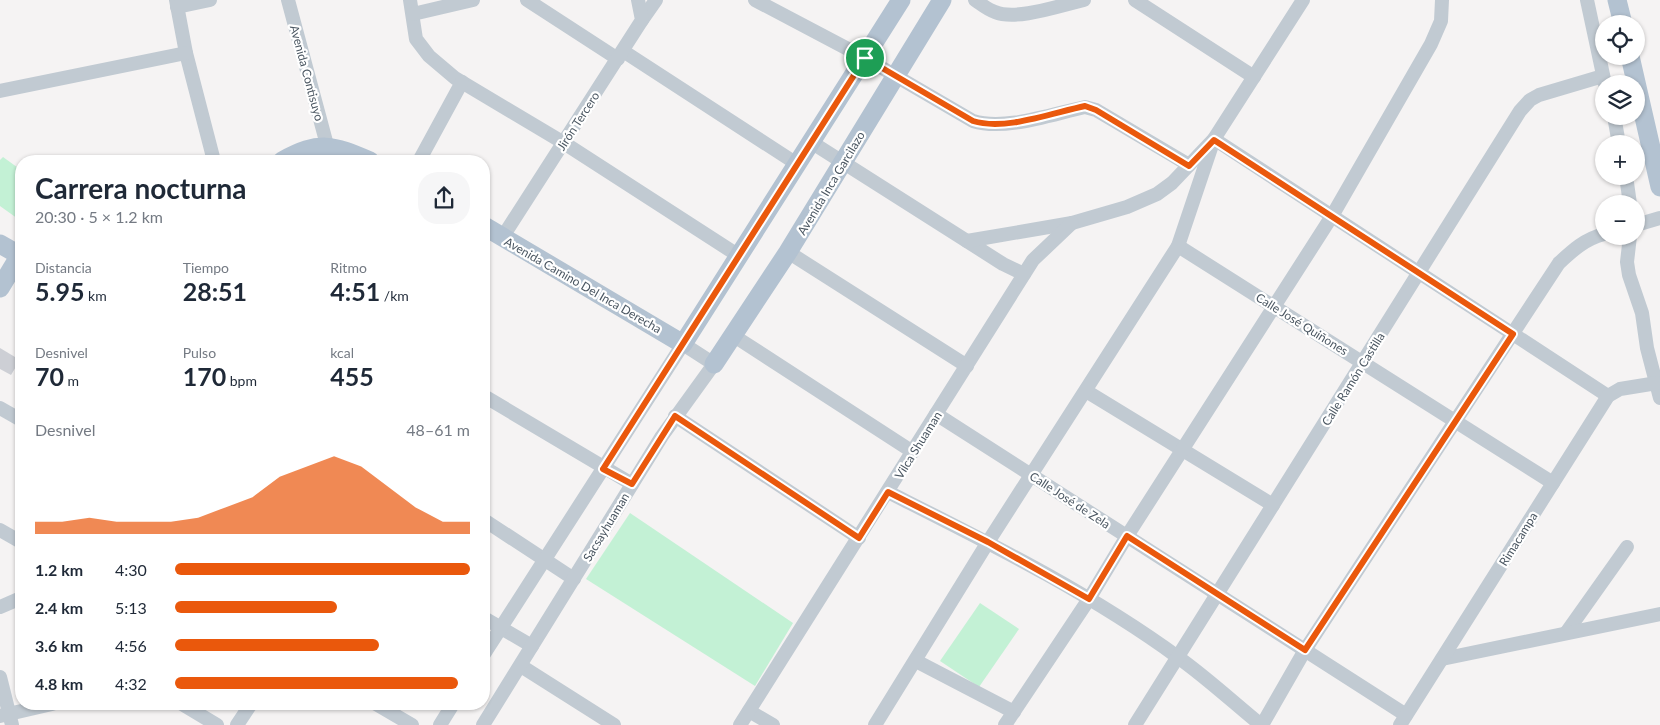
<!DOCTYPE html>
<html lang="es">
<meta charset="utf-8">
<style>
:root{--surface:#fff;--page:#f6f6f7;--text:#1f2937;--muted:#747a83;--accent:#ea580c}
body{margin:0;font-family:Lato,sans-serif;background:var(--page);color:var(--text);height:100vh;display:flex;flex-direction:column;font-size:19px;white-space:nowrap}
*{box-sizing:border-box;margin:0}
p{font-size:16px;color:var(--muted)}
.icon{flex:none;width:28px;height:28px;fill:none;stroke:currentColor;stroke-width:2;stroke-linecap:round;stroke-linejoin:round}
.map{position:relative;flex:1;overflow:hidden}
.details{position:absolute;left:15px;top:155px;width:475px;height:555px;display:flex;flex-direction:column;background:var(--surface);border-radius:20px;box-shadow:0 1px 4px #0004}
.details>*{flex:none}
.fabs{position:absolute;left:1595px;top:15px;display:grid;gap:10px}
.fabs a{display:grid;place-items:center;width:50px;height:50px;border-radius:50%;background:var(--surface);box-shadow:0 1px 4px #0004;font-size:25px}
.pin{position:absolute;display:grid;place-items:center;width:42px;height:42px;color:#fff;margin:-21px;border:2px solid #fff;border-radius:50%;box-shadow:0 1px 5px #0007}
.round{display:grid;place-items:center;flex:none;width:52px;height:52px;border-radius:20px;background:var(--page)}
.summary{display:flex;align-items:center;justify-content:space-between;height:85px;padding:0 20px}
h1{font-size:28px;font-weight:700;line-height:38px}
.metrics{display:grid;grid-template-columns:repeat(3,1fr);gap:8px;height:85px;padding:5px 20px}
.metrics div{display:grid;align-content:center}
.metrics b{font-size:25px;font-weight:700}
.metrics small{font-size:14px;font-weight:400}
.metrics p{font-size:14px}
.chart{height:140px;padding:10px 20px}
.chart p{display:flex;justify-content:space-between}
.chart svg{width:100%;height:90px;margin-top:5px;fill:var(--accent);opacity:.7}
ul{padding:0 20px;list-style:none;font-size:16px}
li{display:grid;grid-template-columns:80px 60px 1fr;align-items:center;height:38px}
li i{height:12px;border-radius:6px;background:var(--accent)}
.map>svg:first-child{display:block}
.green{fill:#c3f1d5}
.building{fill:#cdcfd5}
.lines{fill:none;stroke-linecap:round;stroke-linejoin:round}
.minor{stroke:#c1cad2;stroke-width:14}
.major{stroke:#b3c2d1;stroke-width:19}
.route-casing{stroke:#fff;stroke-width:10}
.route{stroke:#ea580c;stroke-width:6}
.labels{text-anchor:middle;dominant-baseline:central;stroke-width:4.5;stroke-linejoin:round;paint-order:stroke}
.street-label{font-size:12px;fill:#4a5661;stroke:#fff}
</style>
<div class="map">
<svg width="1660" height="725" viewBox="0 0 1660 725">
<rect width="100%" height="100%" fill="#f5f3f3"/>
<!-- green -->
<g class="green">
<path d="M3,157L21,170V221L0,206V160Z"/>
<path d="M630,513L793,623L755,686L586,579Z"/>
<path d="M980,603L1019,629L979,687L940,661Z"/>
</g>
<!-- building -->
<path class="building" d="M0,348L20,360L11,375L0,369Z"/>
<g class="lines">
<!-- minor -->
<g class="minor">
<path d="M176,0L186,53L214,161"/>
<path d="M288,0L327,145"/>
<path d="M410,0L416,39L429,56L455,78L564,143L739,256"/>
<path d="M527,0L618,59"/>
<path d="M755,0L865,58L973,121C1005,131 1052,114 1085,107L1096,110L1189,165"/>
<path d="M975,0C981,4 988,10 995,12C1017,21 1061,5 1084,0"/>
<path d="M1135,0L1254,77"/>
<path d="M1587,0L1605,84"/>
<path d="M177,7L210,0"/>
<path d="M413,14L473,0"/>
<path d="M642,20L656,0"/>
<path d="M623,51L797,164"/>
<path d="M0,91L186,53"/>
<path d="M1614,116L1619,144"/>
<path d="M811,142L1003,264L1024,274"/>
<path d="M419,161L462,82"/>
<path d="M1626,176L1630,204"/>
<path d="M1636,225L1660,218"/>
<path d="M1630,236L1627,262L1629,275L1642,313L1647,348L1660,398"/>
<path d="M502,238L642,20L638,0"/>
<path d="M967,241L1072,223L1127,207L1157,194L1172,183L1214,139L1303,0"/>
<path d="M1178,246L1553,483"/>
<path d="M788,252L967,366"/>
<path d="M734,336L913,452"/>
<path d="M1086,391L1273,505"/>
<path d="M484,396L632,484"/>
<path d="M0,408L21,420"/>
<path d="M936,414L1406,715"/>
<path d="M675,416L859,538"/>
<path d="M888,492C987,542 1089,592 1179,658C1207,678 1234,703 1261,725"/>
<path d="M484,520L574,579"/>
<path d="M0,530L21,542"/>
<path d="M0,607L21,598"/>
<path d="M484,618L532,646"/>
<path d="M1566,633L1627,547"/>
<path d="M1442,659L1660,614"/>
<path d="M916,661L1014,712"/>
<path d="M521,666L614,725"/>
<path d="M0,677L12,725"/>
<path d="M182,704L217,725"/>
<path d="M376,704L412,725"/>
<path d="M749,711L773,725"/>
<path d="M0,716L52,704"/>
<path d="M237,725L251,704"/>
<path d="M440,725L453,704"/>
<path d="M483,725L662,436L714,364L683,344L484,654"/>
<path d="M740,725L1033,260L1072,223"/>
<path d="M875,725L988,542L1178,246L1214,139L1608,396"/>
<path d="M1005,725L1089,599L1127,536L1332,216L1431,44L1441,21L1442,0"/>
<path d="M1135,725L1520,111L1530,100L1539,95L1603,76"/>
<path d="M1262,725L1305,650L1559,263C1573,250 1585,239 1604,234"/>
<path d="M1400,725L1608,396L1620,389L1657,383"/>
</g>
<!-- major -->
<g class="major">
<path d="M1617,0L1623,24"/>
<path d="M1630,56L1660,187"/>
<path d="M282,161C320,140 332,145 370,161"/>
<path d="M484,226L683,344L901,0"/>
<path d="M0,244L21,256"/>
<path d="M0,288L20,255"/>
<path d="M714,364L788,252L942,0"/>
</g>
</g>
<g class="lines">
<defs>
<path id="route" d="M865,58L973,121C1005,131 1052,113 1085,106L1096,110L1189,166L1214,140L1513,334L1305,650L1127,536L1089,599L988,542L888,492L859,538L675,416L632,484L603,469Z"/>
</defs>
<!-- route casing -->
<use href="#route" class="route-casing"/>
<!-- route -->
<use href="#route" class="route"/>
</g>
<g class="labels">
<!-- street labels -->
<g class="street-label">
<text transform="translate(307 73) rotate(75)">Avenida Contisuyo</text>
<text transform="translate(578 121) rotate(-57)">Jirón Tercero</text>
<text transform="translate(831 183) rotate(-59)">Avenida Inca Garcilazo</text>
<text transform="translate(583 285) rotate(30)">Avenida Camino Del Inca Derecha</text>
<text transform="translate(1302 324) rotate(32)">Calle José Quiñones</text>
<text transform="translate(1353 379) rotate(-58)">Calle Ramón Castilla</text>
<text transform="translate(918 445) rotate(-58)">Vilca Shuaman</text>
<text transform="translate(1070 500) rotate(33)">Calle José de Zela</text>
<text transform="translate(606 527) rotate(-59)">Sacsayhuaman</text>
<text transform="translate(1518 539) rotate(-58)">Rimacampa</text>
</g>
</g>
</svg>
<div class="fabs">
<a><svg class="icon" aria-label="locate" viewBox="0 0 24 24"><circle cx="12" cy="12" r="6"/><path d="M12 2v4M12 18v4M2 12h4M18 12h4"/></svg></a>
<a><svg class="icon" aria-label="layers" viewBox="0 0 24 24"><path d="M12 4l9 5-9 5-9-5zM3 14l9 5 9-5"/></svg></a>
<a>+</a>
<a>−</a>
</div>
<div class="pin" style="left:865px;top:58px;background:#1e9e55"><svg class="icon" aria-label="arrive" viewBox="0 0 24 24"><path d="M6 21V4h12l-3 4 3 4H6"/></svg></div>
<section class="details">
<div class="summary"><div><h1>Carrera nocturna</h1><p>20:30 · 5 × 1.2 km</p></div><a class="round"><svg class="icon" aria-label="share" viewBox="0 0 24 24"><path d="M12 15V3M7 8l5-5 5 5M5 13v7h14v-7"/></svg></a></div>
<div class="metrics">
<div><p>Distancia</p><b>5.95<small> km</small></b></div>
<div><p>Tiempo</p><b>28:51</b></div>
<div><p>Ritmo</p><b>4:51<small> /km</small></b></div>
</div>
<div class="metrics">
<div><p>Desnivel</p><b>70<small> m</small></b></div>
<div><p>Pulso</p><b>170<small> bpm</small></b></div>
<div><p>kcal</p><b>455</b></div>
</div>
<div class="chart"><p><span>Desnivel</span>48–61 m</p>
<svg viewBox="0 0 160 44" preserveAspectRatio="none"><path d="M0 44V38L10 38L20 36L30 38L40 38L50 38L60 36L70 31L80 26L90 16L100 11L110 6L120 11L130 21L140 31L150 38L160 38V44z"/></svg>
</div>
<ul>
<li><b>1.2 km</b>4:30<i style="width:100%"></i></li>
<li><b>2.4 km</b>5:13<i style="width:55%"></i></li>
<li><b>3.6 km</b>4:56<i style="width:69%"></i></li>
<li><b>4.8 km</b>4:32<i style="width:96%"></i></li>
</ul>
</section>
</div>
